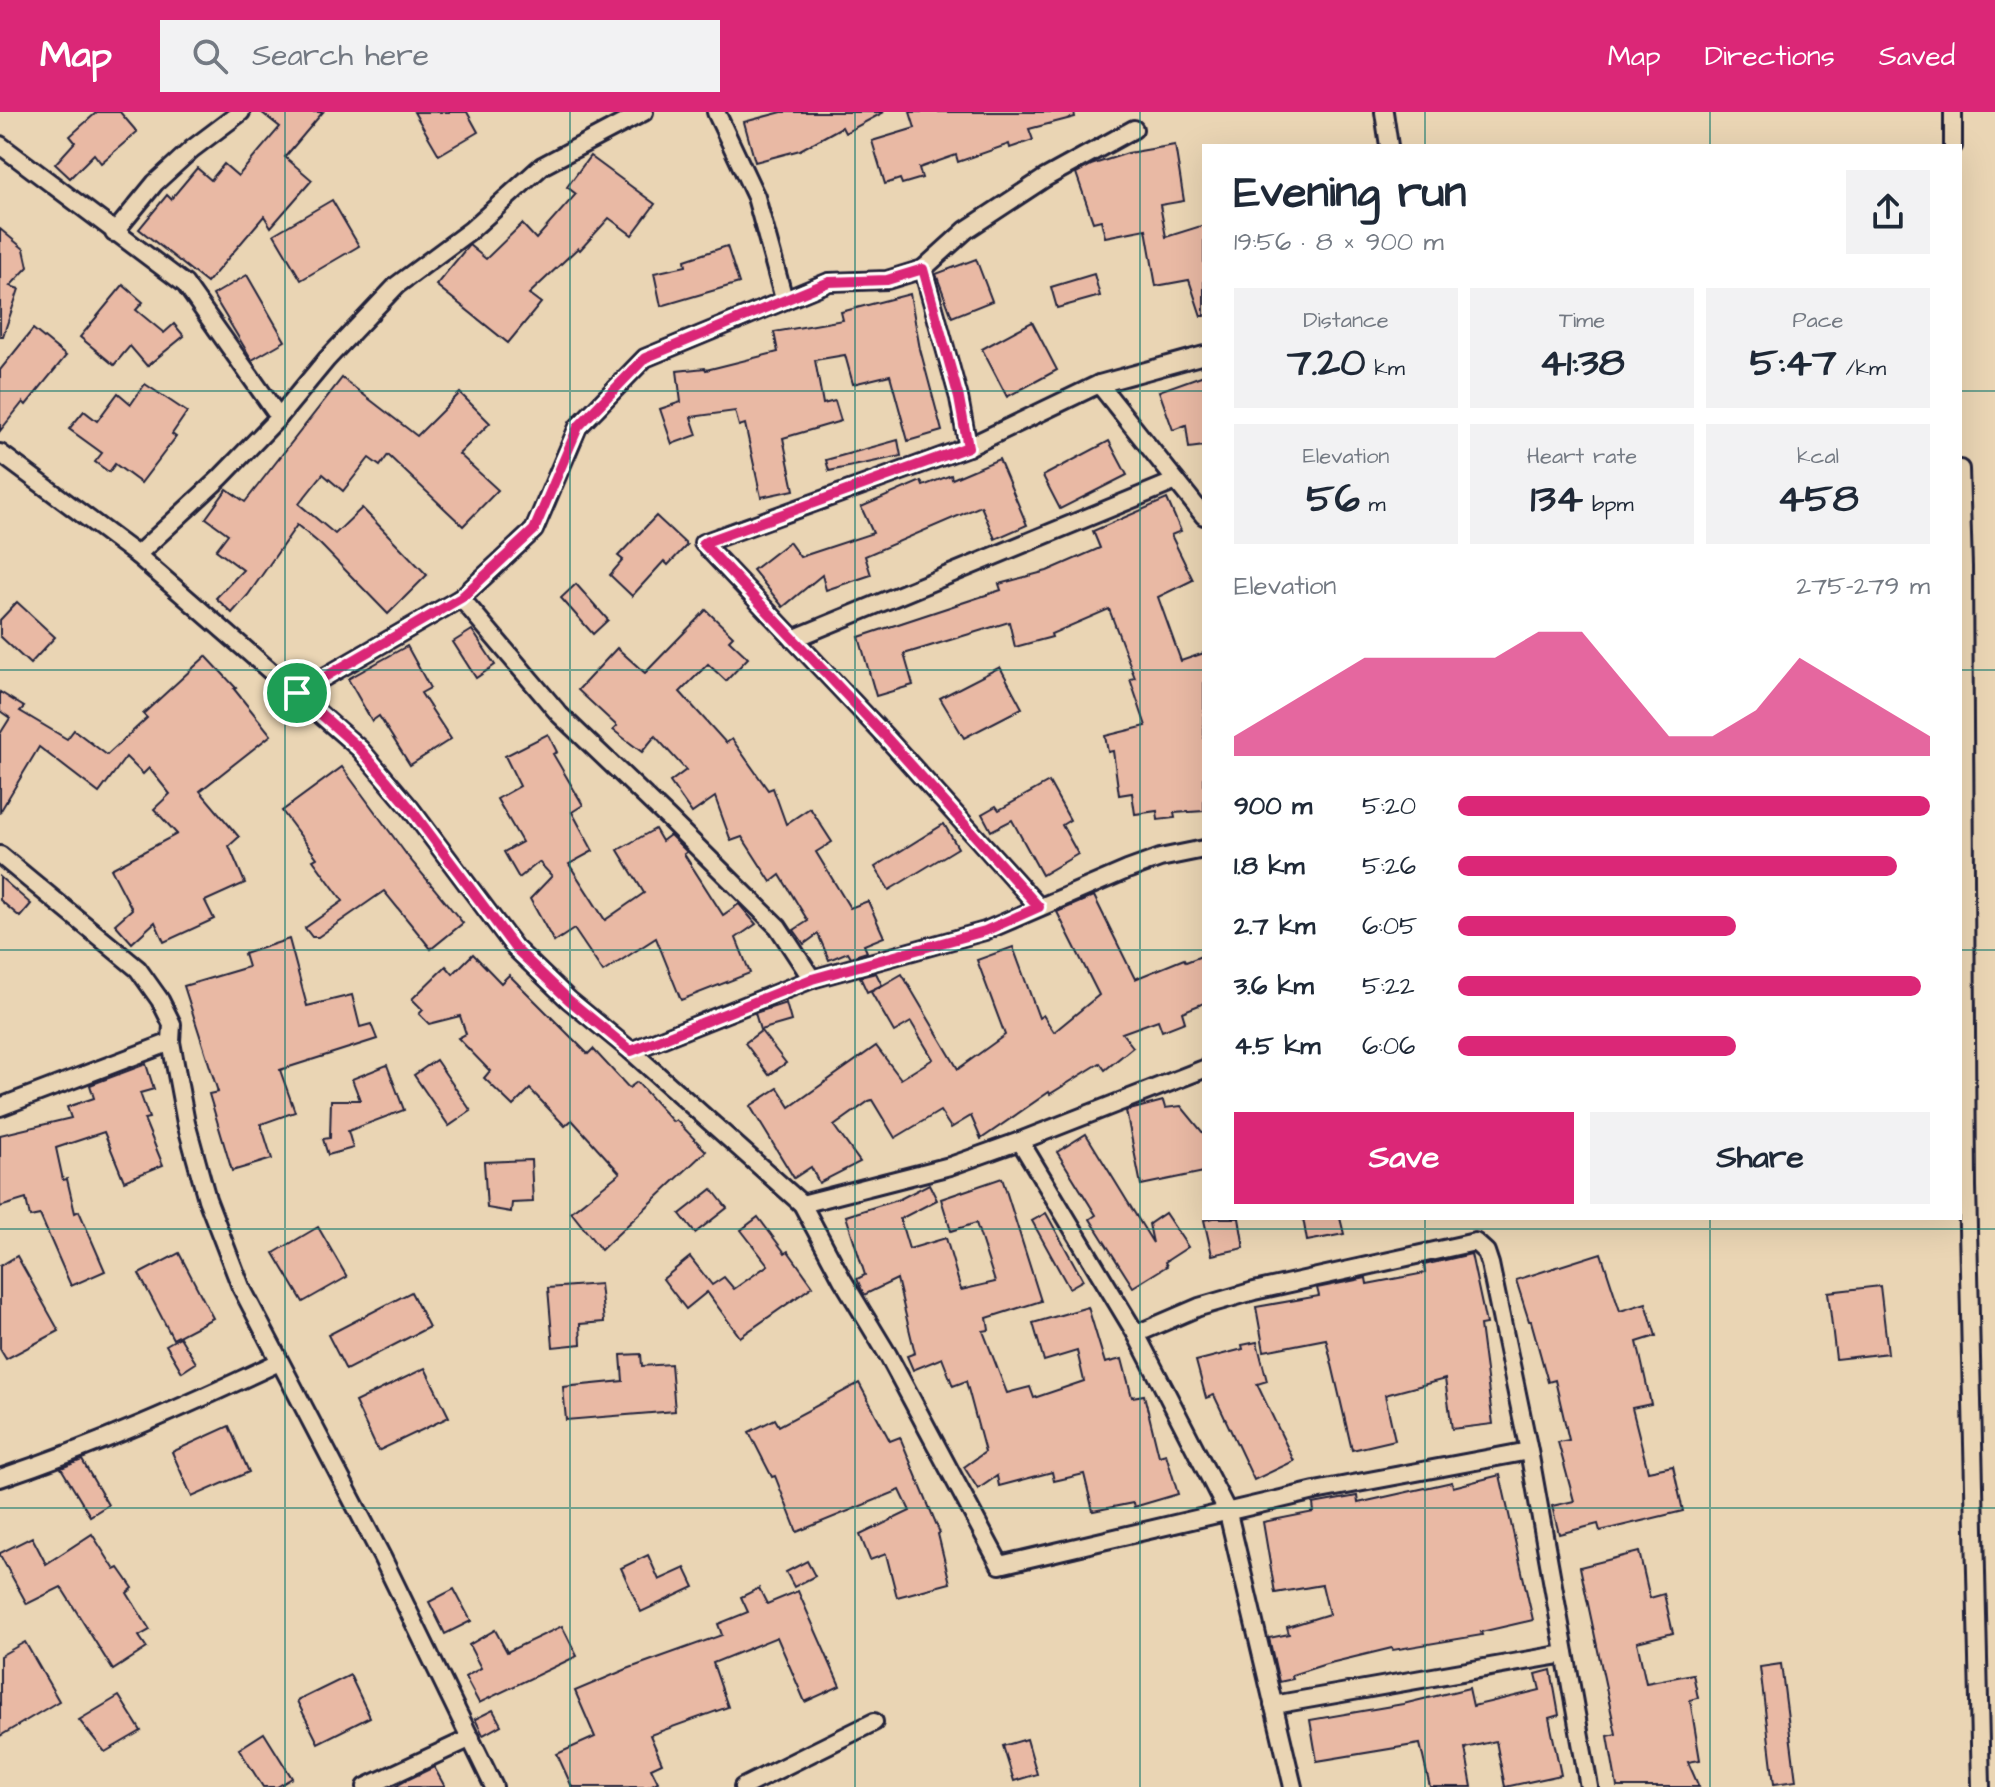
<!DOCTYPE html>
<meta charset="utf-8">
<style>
:root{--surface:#fff;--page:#f2f2f3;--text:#1f2937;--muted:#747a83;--accent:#db2777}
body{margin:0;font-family:"Architects Daughter",sans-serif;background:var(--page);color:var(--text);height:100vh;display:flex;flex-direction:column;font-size:30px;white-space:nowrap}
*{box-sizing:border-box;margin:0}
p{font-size:26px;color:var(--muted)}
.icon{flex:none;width:44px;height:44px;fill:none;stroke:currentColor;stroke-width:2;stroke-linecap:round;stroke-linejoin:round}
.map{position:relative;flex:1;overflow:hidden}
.sheet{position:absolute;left:1202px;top:32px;width:760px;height:1076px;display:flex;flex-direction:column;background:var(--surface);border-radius:0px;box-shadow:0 8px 32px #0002}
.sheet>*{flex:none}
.pin{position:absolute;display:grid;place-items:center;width:68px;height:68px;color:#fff;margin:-34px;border:4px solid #fff;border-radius:50%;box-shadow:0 2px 8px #0007}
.round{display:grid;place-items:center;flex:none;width:84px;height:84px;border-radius:0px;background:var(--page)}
.overview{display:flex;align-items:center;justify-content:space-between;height:136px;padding:0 32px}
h1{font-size:44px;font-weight:800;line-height:60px}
.figures{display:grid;grid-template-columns:repeat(3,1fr);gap:12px;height:136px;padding:8px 32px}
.figures div{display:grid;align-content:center;border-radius:0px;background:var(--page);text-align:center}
.figures b{font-size:40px;font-weight:800}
.figures small{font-size:22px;font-weight:400}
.figures p{font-size:22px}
.chart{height:224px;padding:16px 32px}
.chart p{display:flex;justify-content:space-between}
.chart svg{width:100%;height:144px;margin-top:8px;fill:var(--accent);opacity:.7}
.action{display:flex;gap:16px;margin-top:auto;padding:16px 32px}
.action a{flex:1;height:92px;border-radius:0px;background:var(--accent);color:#fff;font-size:32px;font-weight:800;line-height:92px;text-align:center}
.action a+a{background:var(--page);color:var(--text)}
ul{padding:0 32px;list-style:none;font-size:26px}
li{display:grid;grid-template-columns:128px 96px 1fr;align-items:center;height:60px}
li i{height:20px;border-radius:10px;background:var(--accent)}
header{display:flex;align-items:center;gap:48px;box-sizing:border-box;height:112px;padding:0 40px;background:var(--accent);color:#fff}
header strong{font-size:38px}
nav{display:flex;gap:44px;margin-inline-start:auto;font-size:28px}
.search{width:560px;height:72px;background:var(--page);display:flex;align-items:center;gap:20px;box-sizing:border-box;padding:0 28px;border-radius:0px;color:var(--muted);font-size:30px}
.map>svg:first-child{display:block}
.building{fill:#e9b9a4;stroke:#22223b;stroke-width:2}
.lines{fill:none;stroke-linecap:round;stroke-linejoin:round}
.minor-casing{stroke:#22223b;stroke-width:22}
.minor{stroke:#ead5b4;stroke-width:16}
.route-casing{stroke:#fff;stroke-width:16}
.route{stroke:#db2777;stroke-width:10}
.grid{fill:none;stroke:#0f766e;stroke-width:2;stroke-opacity:0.55}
</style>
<header>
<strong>Map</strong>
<div class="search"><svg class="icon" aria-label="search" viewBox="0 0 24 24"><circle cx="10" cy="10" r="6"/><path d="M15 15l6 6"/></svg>Search here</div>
<nav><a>Map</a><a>Directions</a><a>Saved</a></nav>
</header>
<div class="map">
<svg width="1995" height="1675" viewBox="0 0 1995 1675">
<rect width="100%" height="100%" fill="#ead5b4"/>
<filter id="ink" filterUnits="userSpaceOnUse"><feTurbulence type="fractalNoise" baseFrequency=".0125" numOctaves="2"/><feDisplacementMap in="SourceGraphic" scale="16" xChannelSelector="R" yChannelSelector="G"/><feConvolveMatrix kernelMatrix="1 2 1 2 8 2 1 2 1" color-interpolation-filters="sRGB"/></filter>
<g filter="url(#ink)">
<!-- building -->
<g class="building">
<path d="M97,0H120L137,20L101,51L94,42L70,66L55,52L75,30L70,24Z"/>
<path d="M261,0H323L285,45L312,68L271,115L264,104L207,171L139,117L167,83L171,87L197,56L211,68L224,52L238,64L280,15Z"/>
<path d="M414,0H467L478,20L439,43Z"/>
<path d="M782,0H884L845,21L842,15L800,38L755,50L744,10Z"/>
<path d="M910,0H1074L1075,5L1029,17L1033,28L1010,36L1009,32L958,50L956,43L919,56L922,66L902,72L900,67L885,72L872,29L915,16Z"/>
<path d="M1175,33L1184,89L1160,93L1166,125L1204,113V204H1201L1189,168L1156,174L1146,117L1105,125L1101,108L1093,110L1076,61L1091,53L1128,41Z"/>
<path d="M590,44L655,92L632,123L609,106L580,138L578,136L529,182L541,191L508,231L436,173L469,133L486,147L522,112L536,127L576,82L567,75Z"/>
<path d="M332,88L359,134L301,168L274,122Z"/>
<path d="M0,117L24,137L28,155L10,174L19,177L3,224H0Z"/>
<path d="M727,134L739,171L661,194L654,161L686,154L685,148Z"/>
<path d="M976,147L992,189L952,205L936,162Z"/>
<path d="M1094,162L1100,184L1057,196L1051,175Z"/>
<path d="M247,163L285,229L252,248L213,183Z"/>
<path d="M123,173L143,190L136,198L164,221L174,212L184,224L147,254L130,234L114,253L80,225Z"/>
<path d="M910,182L920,237L942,319L908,329L890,263L853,272L845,243L815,248L823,292L835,289L841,309L783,326L794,378L761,385L745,312L739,314L735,299L691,305L697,323L672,332L660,297L681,290L677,259L705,256L706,258L778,240L774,220L843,208L841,200Z"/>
<path d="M1032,210L1057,258L1007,285L982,237Z"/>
<path d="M33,217L66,244L26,293L23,290L0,319V258Z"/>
<path d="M1204,263V334L1189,336L1186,313L1173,318L1159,279Z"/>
<path d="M342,266L417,324L460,281L490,311L459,342L498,378L463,414L388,343L380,354L369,346L343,379L323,362L299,392L335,422L362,396L427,463L388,502L320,432L297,413L248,483L232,501L216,486L243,458L216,438L228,422L206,406L227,377L245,390Z"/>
<path d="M145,272L187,300L172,322L176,325L141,371L115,352L109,360L95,350L102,341L69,317L84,299L97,309L118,281L131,292Z"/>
<path d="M898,328L901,344L829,359L826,348Z"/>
<path d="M1109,329L1127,363L1060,397L1043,364Z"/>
<path d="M999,347L1027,413L995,427L981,394L865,444L871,463L826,478L822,463L783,495L753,458L789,430L800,445L873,421L861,395L921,369L923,374L951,363L952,367Z"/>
<path d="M1167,387L1181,419L1171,423L1193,468L1158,485L1181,549L1204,541V699L1174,701L1175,706L1158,708L1157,699L1135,702L1132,681L1119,683L1113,639L1108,640L1105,624L1146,614L1130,567L1135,566L1109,497L1051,522L1052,525L1015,535L1009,510L904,542L913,573L876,584L859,525L1001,478L999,472L1047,459L1100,436L1093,419Z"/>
<path d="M656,404L687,433L668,453L664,449L632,484L610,463L623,448L618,444Z"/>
<path d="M576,472L608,508L593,522L561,486Z"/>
<path d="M17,490L55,525L30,552L0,524V508Z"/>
<path d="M706,498L733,524L729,528L748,546L726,569L708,552L680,580L726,631L732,627L768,678L773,676L786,712L810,696L832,730L816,740L850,796L868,789L884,825L864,833L867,840L851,845L848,840L829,848L818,822L804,832L794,818L808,809L780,763L771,770L742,725L731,729L715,685L692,701L670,670L686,658L655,624L642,640L613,618L617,614L578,578L617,536L645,561Z"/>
<path d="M472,518L495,553L476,566L453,530Z"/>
<path d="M407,534L430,576L421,581L451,627L410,653L379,604L372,609L348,567Z"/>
<path d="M206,544L236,576L234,577L271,623L200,679L239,725L229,734L245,771L205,789L214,807L164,830L155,810L132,831L115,812L132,797L111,757L177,722L154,697L170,682L149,656L143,662L126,645L99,681L39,635L0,700V622L10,606L0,599V580L24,595L20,599L67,627L74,618L107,643L147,606L143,602Z"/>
<path d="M1000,555L1022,596L964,626L940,586Z"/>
<path d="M548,622L557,640L553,642L583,693L572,700L593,739L569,752L605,808L644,781L618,738L655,717L662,729L670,723L687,740L684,742L723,803L739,792L756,812L736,826L750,861L681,888L656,826L603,860L574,817L554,830L530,787L552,764L539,750L519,766L504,740L522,730L497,687L520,674L505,644Z"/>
<path d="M342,655L409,746L463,811L431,837L384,779L318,825H312L305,816L343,789L313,748L317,746L282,699Z"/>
<path d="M1049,670L1070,708L1062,713L1078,742L1042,763L1012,708L991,719L982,702L996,694L999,698Z"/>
<path d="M944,712L958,736L889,778L875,755Z"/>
<path d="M0,765L31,792L20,805L0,788Z"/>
<path d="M1094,784L1135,867L1184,847L1186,850L1204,843V891L1182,900L1185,910L1162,919L1158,908L1122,921L1133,935L1105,958L1100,951L1050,982L1049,980L981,1027L971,1004L951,1016L940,999L895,1026L872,988L869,989L834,1014L860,1050L819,1071L811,1055L794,1066L750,994L778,976L790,995L876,934L901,967L933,947L911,910L894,920L871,880L902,862L958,957L1005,923L977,848L1013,835L1039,906L1043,903L1054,920L1099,883L1057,800Z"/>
<path d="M289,827L307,894L352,883L360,915L371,912L377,927L280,958L295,1000L261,1012L272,1047L232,1059L209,982L218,980L184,874L248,855L244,842Z"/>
<path d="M473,842L501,871L509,863L588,942L593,937L629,976L637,970L673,1010L676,1008L706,1039L601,1138L571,1100L620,1061L572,1008L565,1014L530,977L513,994L484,966L490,959L458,926L466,922L460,904L429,912L419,902L423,898L412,887L446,854L453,862Z"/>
<path d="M876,861L882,873L867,880L860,865Z"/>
<path d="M786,891L791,909L760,918L755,901Z"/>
<path d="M761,919L786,951L769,963L745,931Z"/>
<path d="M436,948L471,999L449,1014L414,963Z"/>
<path d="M146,952L154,977L140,981L149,1006L144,1007L163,1053L124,1069L104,1020L56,1036L63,1068L67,1067L75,1101L79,1099L105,1159L71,1174L40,1103L30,1105L26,1087L0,1095V1023L71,1006L67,995L94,986L90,973Z"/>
<path d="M387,953L404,998L348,1019L353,1036L328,1043L323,1027L330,1026L331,988H360L352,967Z"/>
<path d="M1163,989L1165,996L1181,994L1204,1022V1060L1141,1073L1126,999Z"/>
<path d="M1086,1022L1153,1131L1149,1112L1165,1101L1188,1135L1165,1150L1167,1154L1133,1175L1090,1107L1096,1103L1057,1040Z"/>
<path d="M531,1048L533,1090L512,1091L511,1100L487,1096L484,1050Z"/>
<path d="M1002,1066L1041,1189L987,1206L989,1218L983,1219L1007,1281L1030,1275L1034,1286L1084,1269L1077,1239L1044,1249L1033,1211L1088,1195L1105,1251L1122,1247L1132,1285L1144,1283L1159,1344L1166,1342L1178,1382L1134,1395L1133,1391L1093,1399L1084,1362L1054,1369L1052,1360L999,1374L997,1364L978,1377L964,1355L985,1340L966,1269L953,1274L942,1246L913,1258L907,1244L915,1241L897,1167L864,1183L857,1167L865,1163L846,1104L900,1087L929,1072L937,1088L900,1107L909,1137L946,1126L961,1178L995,1170L976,1111L951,1119L941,1087Z"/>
<path d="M712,1077L727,1096L695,1121L680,1102Z"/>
<path d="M1046,1101L1083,1168L1069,1176L1032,1109Z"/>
<path d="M758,1105L785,1141L788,1139L813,1174L740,1225L707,1180L686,1197L663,1167L690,1145L712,1173L724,1165L734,1177L768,1153L741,1118Z"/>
<path d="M1214,1106H1239L1244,1136L1212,1143L1204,1108Z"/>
<path d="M1303,1106H1340L1344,1122L1307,1129Z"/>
<path d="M318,1115L347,1165L303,1190L274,1141Z"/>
<path d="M179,1141L213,1206L173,1227L139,1162Z"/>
<path d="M1601,1141L1620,1199L1646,1191L1656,1224L1637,1230L1651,1292L1632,1296L1648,1359L1673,1354L1683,1399L1600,1419L1598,1412L1559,1422L1552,1394L1574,1389L1558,1330L1569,1328L1555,1268L1548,1270L1531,1209H1529L1516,1168Z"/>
<path d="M1471,1142L1486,1212L1480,1213L1493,1312L1452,1317L1445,1267L1385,1283L1395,1328L1352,1338L1326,1227L1264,1239L1256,1195L1319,1184L1317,1176L1366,1166L1367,1172L1425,1161L1424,1153Z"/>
<path d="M17,1144L59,1219L6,1247L0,1237V1154Z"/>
<path d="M600,1172L604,1210L580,1212L581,1232L553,1235L548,1176Z"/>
<path d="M1880,1174L1888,1241L1836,1247L1828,1180Z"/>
<path d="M411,1180L429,1215L346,1258L328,1223Z"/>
<path d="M180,1225L196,1251L182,1260L166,1233Z"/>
<path d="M1257,1230L1267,1269L1257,1272L1294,1349L1254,1368L1214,1283L1206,1286L1196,1249L1243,1237L1242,1233Z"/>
<path d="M641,1242L642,1254L671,1252L675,1299L566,1308L563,1275L623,1269L621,1243Z"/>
<path d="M425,1256L449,1305L378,1339L355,1290Z"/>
<path d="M859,1271L890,1329L900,1325L940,1421L938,1422L950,1471L897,1485L886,1442L870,1448L860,1423L910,1399L900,1378L797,1420L775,1364L772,1365L749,1320L775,1307L779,1314Z"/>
<path d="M229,1314L249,1360L192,1385L172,1340Z"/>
<path d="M82,1348L108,1393L90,1404L61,1356Z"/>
<path d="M1500,1363L1533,1508L1481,1520L1482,1523L1393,1538L1392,1536L1326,1552L1292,1563L1293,1567L1279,1570L1269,1526L1289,1522L1287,1515L1329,1502L1322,1473L1275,1481L1263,1410L1314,1400L1313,1392L1357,1384L1358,1391L1452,1370L1453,1375Z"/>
<path d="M92,1422L115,1458L119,1456L133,1476L127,1481L150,1518L139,1524L147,1536L113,1558L61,1475L27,1492L0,1443V1441L32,1425L46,1452Z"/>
<path d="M1639,1440L1650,1486L1664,1482L1673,1521L1637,1530L1646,1571L1693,1562L1698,1586L1690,1588L1700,1648L1688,1650L1699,1675H1617L1608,1624L1616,1622L1580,1455Z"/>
<path d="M648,1443L659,1468L685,1456L694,1475L641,1500L621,1456Z"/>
<path d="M807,1449L815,1464L794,1475L786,1460Z"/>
<path d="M759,1476L767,1492L798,1479L840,1574L805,1590L777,1525L713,1551L728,1595L650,1623L662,1651L651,1656L658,1670L648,1675H572L557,1642L595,1625L575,1579L627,1557L722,1523L718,1512L748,1500L741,1485Z"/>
<path d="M454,1477L471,1509L445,1522L429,1490Z"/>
<path d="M562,1514L577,1544L479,1591L465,1565L481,1556L469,1533L495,1518L507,1540Z"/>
<path d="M25,1530L59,1589L0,1624V1544Z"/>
<path d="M1781,1552L1796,1669L1774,1672L1760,1555Z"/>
<path d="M1551,1558L1559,1603L1549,1606L1561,1663L1505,1675L1496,1629L1465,1636L1472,1675H1430L1420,1632L1317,1649L1310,1608L1403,1592L1469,1576L1473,1594L1540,1578L1536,1562Z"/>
<path d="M350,1563L370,1605L318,1631L297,1589Z"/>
<path d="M119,1584L141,1619L105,1640L79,1608Z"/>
<path d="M493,1598L501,1613L483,1623L475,1607Z"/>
<path d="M264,1621L292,1666L277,1675H263L239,1637Z"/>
<path d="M1027,1627L1037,1662L1014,1669L1003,1634Z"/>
<path d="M434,1655L445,1675H395L409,1667Z"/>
</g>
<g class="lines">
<defs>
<g id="minor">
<path d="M716,0L756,85L784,187"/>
<path d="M1384,0L1389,34"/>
<path d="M1953,0V34"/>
<path d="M0,33L185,172L279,305"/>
<path d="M114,121L155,71L192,37L241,0"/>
<path d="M923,157L959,286L968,335"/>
<path d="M1099,272L1204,404"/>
<path d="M0,341L137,443L360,637L410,696L515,836L569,888L631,939L802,1092L842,1167L888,1243L1000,1453L1315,1379L1529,1339"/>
<path d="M1960,357L1963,455L1967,1074L1981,1675"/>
<path d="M137,443L220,366L279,305L327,247L397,173L471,118L542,54L644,0"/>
<path d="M461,486L560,603L669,707L778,815L812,867"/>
<path d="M793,527L1176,369"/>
<path d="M297,581L461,486L534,418L578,315L645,246L829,170L887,168L923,157L966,118L1045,66L1134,17"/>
<path d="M0,743L138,857L160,888L172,912L171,930L186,1011L207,1087L241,1175L382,1445L494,1675"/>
<path d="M1039,795L885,624L703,431L968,335L1099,272L1204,243"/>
<path d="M631,939L812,867L985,819L1127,758L1160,746L1204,737"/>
<path d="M0,995L171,930"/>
<path d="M1020,1029L1136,1222L1228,1401L1293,1675"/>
<path d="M802,1092L950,1054L1020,1029L1204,957"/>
<path d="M1136,1222L1199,1195L1254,1179L1475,1130L1486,1140L1490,1152L1529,1339L1589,1675"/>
<path d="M0,1366C96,1334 188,1293 279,1250"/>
<path d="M1273,1593L1565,1542"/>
<path d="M366,1675L471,1626"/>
<path d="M743,1675L874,1610"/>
</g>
</defs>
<!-- minor casing -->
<use href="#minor" class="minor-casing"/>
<!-- minor -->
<use href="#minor" class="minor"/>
</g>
</g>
<g class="lines" filter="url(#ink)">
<defs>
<path id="route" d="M923,157L959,286L968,335L703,431L885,624L1039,795L985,819L812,867L631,939L569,888L515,836L410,696L360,637L297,581L461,486L534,418L578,315L645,246L829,170L887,168Z"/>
</defs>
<!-- route casing -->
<use href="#route" class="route-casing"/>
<!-- route -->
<use href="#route" class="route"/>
</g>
<!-- grid -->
<path class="grid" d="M285,0V1675M570,0V1675M855,0V1675M1140,0V1675M1425,0V34M1710,0V34M0,279H1204M1960,279H1995M0,558H1204M1960,558H1995M0,838H1204M1960,838H1995M1425,1106V1675M1710,1106V1675M0,1117H1995M0,1396H1995"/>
</svg>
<div class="pin" style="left:297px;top:581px;background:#1e9e55"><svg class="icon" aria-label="arrive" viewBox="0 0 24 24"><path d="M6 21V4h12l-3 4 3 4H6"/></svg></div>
<section class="sheet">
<div class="overview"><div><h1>Evening run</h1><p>19:56 · 8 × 900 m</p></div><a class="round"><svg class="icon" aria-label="share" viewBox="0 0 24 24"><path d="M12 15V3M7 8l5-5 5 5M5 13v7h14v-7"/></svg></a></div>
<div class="figures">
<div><p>Distance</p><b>7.20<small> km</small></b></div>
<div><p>Time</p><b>41:38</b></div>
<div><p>Pace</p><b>5:47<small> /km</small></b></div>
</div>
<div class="figures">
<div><p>Elevation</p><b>56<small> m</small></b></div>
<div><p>Heart rate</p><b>134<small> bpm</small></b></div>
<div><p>kcal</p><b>458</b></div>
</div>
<div class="chart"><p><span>Elevation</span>275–279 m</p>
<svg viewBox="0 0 160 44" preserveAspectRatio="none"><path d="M0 44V38L10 30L20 22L30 14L40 14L50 14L60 14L70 6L80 6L90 22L100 38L110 38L120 30L130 14L140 22L150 30L160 38V44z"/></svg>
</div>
<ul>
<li><b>900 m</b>5:20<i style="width:100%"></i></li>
<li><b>1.8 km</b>5:26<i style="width:93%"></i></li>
<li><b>2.7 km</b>6:05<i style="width:59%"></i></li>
<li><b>3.6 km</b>5:22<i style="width:98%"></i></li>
<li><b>4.5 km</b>6:06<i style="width:59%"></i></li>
</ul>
<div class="action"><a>Save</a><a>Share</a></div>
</section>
</div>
